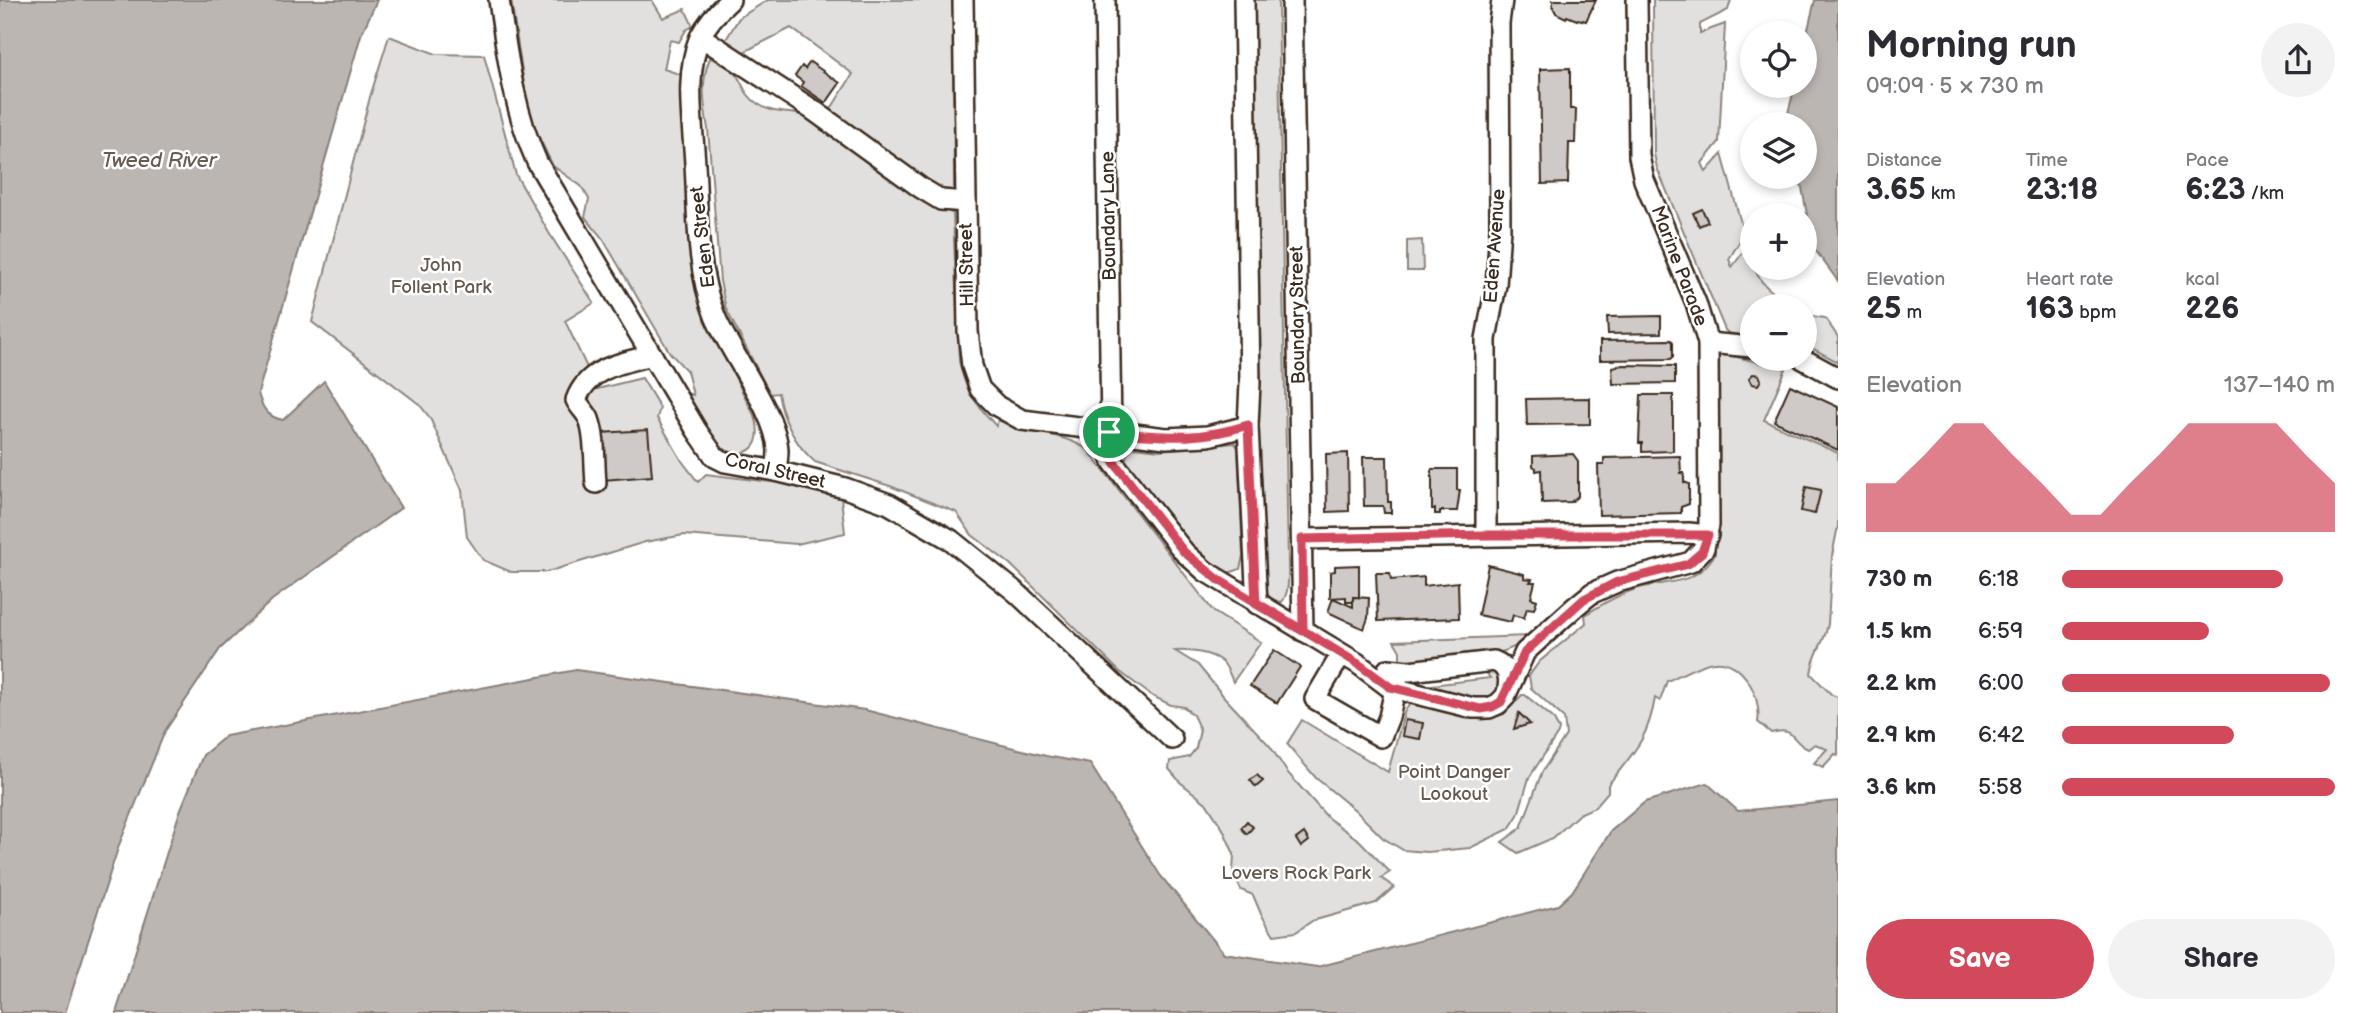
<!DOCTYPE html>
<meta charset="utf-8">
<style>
:root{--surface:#fff;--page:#f2f2f3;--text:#2b2b33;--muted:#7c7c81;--accent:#d1495b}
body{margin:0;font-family:"Balsamiq Sans",sans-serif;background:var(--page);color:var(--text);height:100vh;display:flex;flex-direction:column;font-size:26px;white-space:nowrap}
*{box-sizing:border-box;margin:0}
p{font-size:23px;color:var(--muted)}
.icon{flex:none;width:38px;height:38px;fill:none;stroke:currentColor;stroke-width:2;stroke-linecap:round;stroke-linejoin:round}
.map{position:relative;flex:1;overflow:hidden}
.side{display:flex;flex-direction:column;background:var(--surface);width:525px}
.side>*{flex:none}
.controls{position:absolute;left:1740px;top:21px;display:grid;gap:14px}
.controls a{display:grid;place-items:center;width:77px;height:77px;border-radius:50%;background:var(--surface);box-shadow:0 4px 10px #0003;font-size:35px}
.pin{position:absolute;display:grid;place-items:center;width:60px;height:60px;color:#fff;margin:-30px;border:4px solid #fff;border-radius:50%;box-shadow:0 2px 7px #0007}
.round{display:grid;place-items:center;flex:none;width:74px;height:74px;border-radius:37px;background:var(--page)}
.headline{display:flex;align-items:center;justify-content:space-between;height:119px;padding:0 28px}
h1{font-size:38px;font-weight:800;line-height:52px}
.metrics{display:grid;grid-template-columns:repeat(3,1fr);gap:10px;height:119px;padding:7px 28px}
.metrics div{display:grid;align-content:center}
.metrics b{font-size:30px;font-weight:800}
.metrics small{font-size:19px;font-weight:400}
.metrics p{font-size:19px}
.chart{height:196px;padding:14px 28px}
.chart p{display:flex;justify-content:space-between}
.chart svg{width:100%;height:126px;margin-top:7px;fill:var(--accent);opacity:.7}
.button{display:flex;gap:14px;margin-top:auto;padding:14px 28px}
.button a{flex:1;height:80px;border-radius:42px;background:var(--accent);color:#fff;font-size:28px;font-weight:800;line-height:80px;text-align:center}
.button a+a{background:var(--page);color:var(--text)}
ul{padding:0 28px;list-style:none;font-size:23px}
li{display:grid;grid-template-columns:112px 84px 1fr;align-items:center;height:52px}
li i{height:18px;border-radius:9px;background:var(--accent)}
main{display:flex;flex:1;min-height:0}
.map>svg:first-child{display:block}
.green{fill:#e2e0de;stroke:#8e857e;stroke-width:2}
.water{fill:#bcb6b3;stroke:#887e77;stroke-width:2}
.building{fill:#cfcac7;stroke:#3b2a1e;stroke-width:2}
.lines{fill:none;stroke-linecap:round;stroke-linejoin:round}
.minor-casing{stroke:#3b2a1e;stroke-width:24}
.minor{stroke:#fff;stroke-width:19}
.route-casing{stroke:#fff;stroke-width:14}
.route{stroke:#d1495b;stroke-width:9}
.labels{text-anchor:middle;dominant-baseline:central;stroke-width:5;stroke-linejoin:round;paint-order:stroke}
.street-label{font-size:19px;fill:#3b2a1e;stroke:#fff}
.park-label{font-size:19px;fill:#65584e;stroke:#fff}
.water-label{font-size:21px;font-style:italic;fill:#685b52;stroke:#fff}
</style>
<main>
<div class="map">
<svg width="1838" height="1013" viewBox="0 0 1838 1013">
<rect width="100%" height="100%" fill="#fff"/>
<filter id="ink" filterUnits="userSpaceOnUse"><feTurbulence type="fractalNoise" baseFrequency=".0143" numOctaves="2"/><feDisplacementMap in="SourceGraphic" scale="14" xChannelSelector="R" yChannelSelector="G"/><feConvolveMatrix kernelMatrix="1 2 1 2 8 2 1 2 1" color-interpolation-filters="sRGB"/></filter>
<g filter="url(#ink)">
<!-- green -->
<g class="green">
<path d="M511,0H652L663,18L685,9L693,26L686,30L679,42L670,40L664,69L685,76L695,217L690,258L695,281L706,319L756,419C763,448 748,458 721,452L684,392L693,395L687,371L670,353L603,239L585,217L589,199L581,186L553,166L529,117Z"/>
<path d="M768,0H953L954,194L942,195L827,115L853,74L791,28L736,56L722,46L739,18Z"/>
<path d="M1253,0H1278L1288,563C1288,575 1290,592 1282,602C1269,601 1266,593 1262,582L1256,439V142L1253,70Z"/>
<path d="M1653,0H1731L1728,10L1700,24V33L1725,24L1719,142L1702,163L1706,172L1722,154L1744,234L1729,259L1732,267L1747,247C1757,282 1762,285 1792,306H1752V337L1728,333L1725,330L1657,168L1654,154Z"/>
<path d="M389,36L436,54L484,55L516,175L549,233L594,303L565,321L597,389L642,378L660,408L657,418L682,461L698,482L706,474L787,484L841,498L845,533L797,544L684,535L645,542L547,572H511L483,560L467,537L462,490L430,418L419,404L312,322L370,97Z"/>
<path d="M710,58C746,67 736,90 758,104C776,116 789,110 804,116C829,127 847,149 869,164C896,182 925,197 953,214L959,361C965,391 976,404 996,426L998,420C1030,434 1060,432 1087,449L1214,612L1261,642L1233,682C1230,675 1227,665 1221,661C1210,652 1188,650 1175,651L1198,665L1225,698L1270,746L1287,772L1328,818L1360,841L1390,872L1381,878L1394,887L1376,903L1312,921L1296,932L1274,935L1261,914L1253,895L1241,890L1233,873L1234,854L1223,829L1206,803L1180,782L1169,769L1170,761L1189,757L1196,748L1200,730L1193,715L1184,707L1171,705L1152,696L1119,671L1010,564L972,535L956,512L890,486L815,462C795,445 782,418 778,393L770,394L726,309L720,281L708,129C704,105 700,81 710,58Z"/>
<path d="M1422,240L1423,271H1407V241Z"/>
<path d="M1804,315L1825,318L1838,337V362L1804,344Z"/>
<path d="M1720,353L1786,369L1764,420L1838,453V526L1832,556L1828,624C1825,643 1813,653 1811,674L1832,695L1838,697V755L1835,754L1823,767L1814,763L1827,749L1815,744L1808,749C1790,741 1796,726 1771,733L1758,722C1762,698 1743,658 1714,662C1701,663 1679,676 1667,681L1660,701L1655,698C1648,740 1633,753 1608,785V792L1595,807L1579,814L1553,838L1518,853L1502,842L1521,828L1542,772L1566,735L1564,718L1531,688L1529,676L1539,662L1586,623L1585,615C1602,604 1619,594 1639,588C1670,580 1696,586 1715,554V361Z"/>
<path d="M1235,443L1238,448L1243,556L1240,569C1234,571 1230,574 1224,572C1198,565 1145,488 1125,464C1125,456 1128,451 1134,447L1159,450Z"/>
<path d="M1527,636C1512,661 1428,663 1400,660V651L1394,641Z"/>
<path d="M1483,668L1496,672L1500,679L1496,694L1484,701L1412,686V679L1417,674L1423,686L1490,678Z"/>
<path d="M1522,695H1525L1553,718L1559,729L1558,733L1529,778L1518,815L1509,829L1470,848L1427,852L1403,850L1383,838L1355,810L1316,778L1287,744L1302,720L1388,772L1405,710L1410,704L1483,720L1504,714Z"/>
</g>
<!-- water -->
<g class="water">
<path d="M0,0H377L361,35L258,393C262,408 267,417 283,420L324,381L401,508L272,600L220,649L165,731L119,845L65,1013H0Z"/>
<path d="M1815,0H1838V281L1813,247L1800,177H1804V124H1790L1788,113L1795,86H1804V46Z"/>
<path d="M576,670L865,710L1046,756L1090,764L1160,875L1224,953L1317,967L1558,905L1572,892L1611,831L1645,802L1707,783L1738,811L1838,801V1013H116L180,811L203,755L226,736Z"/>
</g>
<!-- building -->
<g class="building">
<path d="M1553,0H1596L1586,21L1578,19L1577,20L1567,16L1566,18L1556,13L1553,7Z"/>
<path d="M810,62L840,83L826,103L801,86L803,82L795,76L802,66L805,69Z"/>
<path d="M1570,68V109H1576L1575,143H1569L1568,183L1542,184L1540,69Z"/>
<path d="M1702,209L1708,222L1699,226L1693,213Z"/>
<path d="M1661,316V333L1608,334L1607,317Z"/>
<path d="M1671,340L1673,342V357L1671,359L1600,360V341Z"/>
<path d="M1623,365L1675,366V383L1613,384L1612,367Z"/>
<path d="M1753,374L1759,375L1761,380L1758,385L1752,384L1749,378Z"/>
<path d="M1790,385L1838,407V450L1774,421Z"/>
<path d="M1641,395H1673V451L1642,452V443H1639Z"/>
<path d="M1590,398V424L1527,425L1526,399Z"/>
<path d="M648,430L652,476L603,480L600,433Z"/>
<path d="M1348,453L1349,511L1327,512L1326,454Z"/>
<path d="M1573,454L1578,461V496L1571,502L1542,503L1541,470L1536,471V468L1533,466V456Z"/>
<path d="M1680,456L1681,473H1684V482L1689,484V504L1681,507V513L1599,515L1598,465H1604V458Z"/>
<path d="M1363,457H1387L1388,502H1391V513H1384L1383,506H1364Z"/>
<path d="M1432,469H1457V490H1460L1457,511H1440V514H1435V509H1432Z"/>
<path d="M1806,487L1821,490L1815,514L1801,511Z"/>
<path d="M1359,565V598L1353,597V602H1346V597L1330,598V572L1335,571V566Z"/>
<path d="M1488,565L1524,574V578L1532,579L1530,582H1535L1531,598L1537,600L1534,609L1527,608L1524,618L1513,615L1511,622L1478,615Z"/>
<path d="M1376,573H1390L1391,580L1424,577V586L1458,582L1459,618L1378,621Z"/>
<path d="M1353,597L1369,598L1368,618L1364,629L1328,612L1333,598L1353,607Z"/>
<path d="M1274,650L1300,667L1277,703L1250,686Z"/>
<path d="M1519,713L1530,724L1514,729Z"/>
<path d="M1405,720L1423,723L1420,739L1402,736Z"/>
<path d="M1257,775L1263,781L1256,787L1250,780Z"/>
<path d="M1247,821L1253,827L1247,834L1241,828Z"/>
<path d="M1304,833L1309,841L1301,847L1296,839Z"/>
</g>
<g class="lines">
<defs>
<g id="minor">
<path d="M499,0C507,55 514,111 537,162L697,431L715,457L725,462L776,471L845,488L889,504L951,540L1017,593L1172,739"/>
<path d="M730,0C719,10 707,23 700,37C684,75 693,124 695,164C698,214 696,268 715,316C730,353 776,412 778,450C778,456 777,464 776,471"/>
<path d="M963,0L968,331L972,366L980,389L997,406L1022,420L1166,438L1208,436L1248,426"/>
<path d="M1105,0L1111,432"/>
<path d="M1244,0L1250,383L1248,426L1257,604"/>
<path d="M1292,0L1303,631"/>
<path d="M701,37L813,110L921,188L941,200L966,202"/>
<path d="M1708,343L1752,347"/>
<path d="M1803,359L1838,378"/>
<path d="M1109,432L1108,449L1113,462L1184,552L1205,571L1357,663L1389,687L1473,708H1489L1498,704L1505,697L1525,652L1576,606L1592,593L1617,582L1691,562L1704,548L1709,525L1708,343L1696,303L1644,180L1639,156L1637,0"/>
<path d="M596,483C594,463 596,438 589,419C586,412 580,408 576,400C588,367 622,363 652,355"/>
<path d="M1486,535V339L1496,285L1500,229L1499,23L1502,0"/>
<path d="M1302,539L1689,533L1708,535"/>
<path d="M1341,655L1315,699L1381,737L1389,717L1399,671"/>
<path d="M1388,669L1409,671L1494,661C1507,666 1510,676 1508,688"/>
</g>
</defs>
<!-- minor casing -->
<use href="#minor" class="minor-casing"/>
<!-- minor -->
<use href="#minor" class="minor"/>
</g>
</g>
<g class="lines" filter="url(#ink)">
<defs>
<path id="route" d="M1109,432V453L1113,461L1184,552L1219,580L1357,663L1390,687L1481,709L1492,707L1501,702L1525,652L1584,599L1617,582L1688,564L1702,552L1708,535H1486L1302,539L1303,631L1256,604L1248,425C1195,442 1163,436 1109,432"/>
</defs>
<!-- route casing -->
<use href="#route" class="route-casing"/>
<!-- route -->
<use href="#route" class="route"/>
</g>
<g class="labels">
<!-- street labels -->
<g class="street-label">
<text transform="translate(1109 216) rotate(-91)">Boundary Lane</text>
<text transform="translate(703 237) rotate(-97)">Eden Street</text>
<text transform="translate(1495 246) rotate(-86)">Eden Avenue</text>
<text transform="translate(967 265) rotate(-91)">Hill Street</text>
<text transform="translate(1679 266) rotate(69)">Marine Parade</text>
<text transform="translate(1298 315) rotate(-91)">Boundary Street</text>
<text transform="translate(775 471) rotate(13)">Coral Street</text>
</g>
<!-- park labels -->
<g class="park-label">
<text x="441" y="265">John<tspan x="441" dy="22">Follent Park</tspan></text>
<text x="1454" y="772">Point Danger<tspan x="1454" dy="22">Lookout</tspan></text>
<text x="1296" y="873">Lovers Rock Park</text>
</g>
<!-- water labels -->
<g class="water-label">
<text x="159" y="160">Tweed River</text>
</g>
</g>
</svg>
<div class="controls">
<a><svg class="icon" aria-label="locate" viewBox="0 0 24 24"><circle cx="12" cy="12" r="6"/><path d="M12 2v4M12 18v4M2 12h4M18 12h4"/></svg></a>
<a><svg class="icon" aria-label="layers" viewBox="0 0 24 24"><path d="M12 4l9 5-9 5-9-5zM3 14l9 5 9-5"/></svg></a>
<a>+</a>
<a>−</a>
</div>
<div class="pin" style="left:1109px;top:432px;background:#1e9e55"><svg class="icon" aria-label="arrive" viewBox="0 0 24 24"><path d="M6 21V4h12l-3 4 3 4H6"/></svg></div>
</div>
<section class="side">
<div class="headline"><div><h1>Morning run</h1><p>09:09 · 5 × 730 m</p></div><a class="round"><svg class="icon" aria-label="share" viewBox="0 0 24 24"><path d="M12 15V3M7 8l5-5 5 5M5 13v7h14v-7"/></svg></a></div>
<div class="metrics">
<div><p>Distance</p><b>3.65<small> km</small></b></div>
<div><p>Time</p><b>23:18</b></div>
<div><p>Pace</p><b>6:23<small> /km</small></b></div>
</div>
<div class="metrics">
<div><p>Elevation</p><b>25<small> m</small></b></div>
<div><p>Heart rate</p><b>163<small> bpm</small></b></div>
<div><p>kcal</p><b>226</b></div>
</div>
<div class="chart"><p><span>Elevation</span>137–140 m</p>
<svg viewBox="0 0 160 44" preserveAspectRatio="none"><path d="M0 44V27L10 27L20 17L30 6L40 6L50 17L60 27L70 38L80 38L90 27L100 17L110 6L120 6L130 6L140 6L150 17L160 27V44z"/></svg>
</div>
<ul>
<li><b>730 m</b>6:18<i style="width:81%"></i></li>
<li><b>1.5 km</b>6:59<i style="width:54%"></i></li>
<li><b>2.2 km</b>6:00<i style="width:98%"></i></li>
<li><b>2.9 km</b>6:42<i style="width:63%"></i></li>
<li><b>3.6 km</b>5:58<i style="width:100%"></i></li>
</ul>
<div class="button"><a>Save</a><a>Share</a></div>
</section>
</main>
